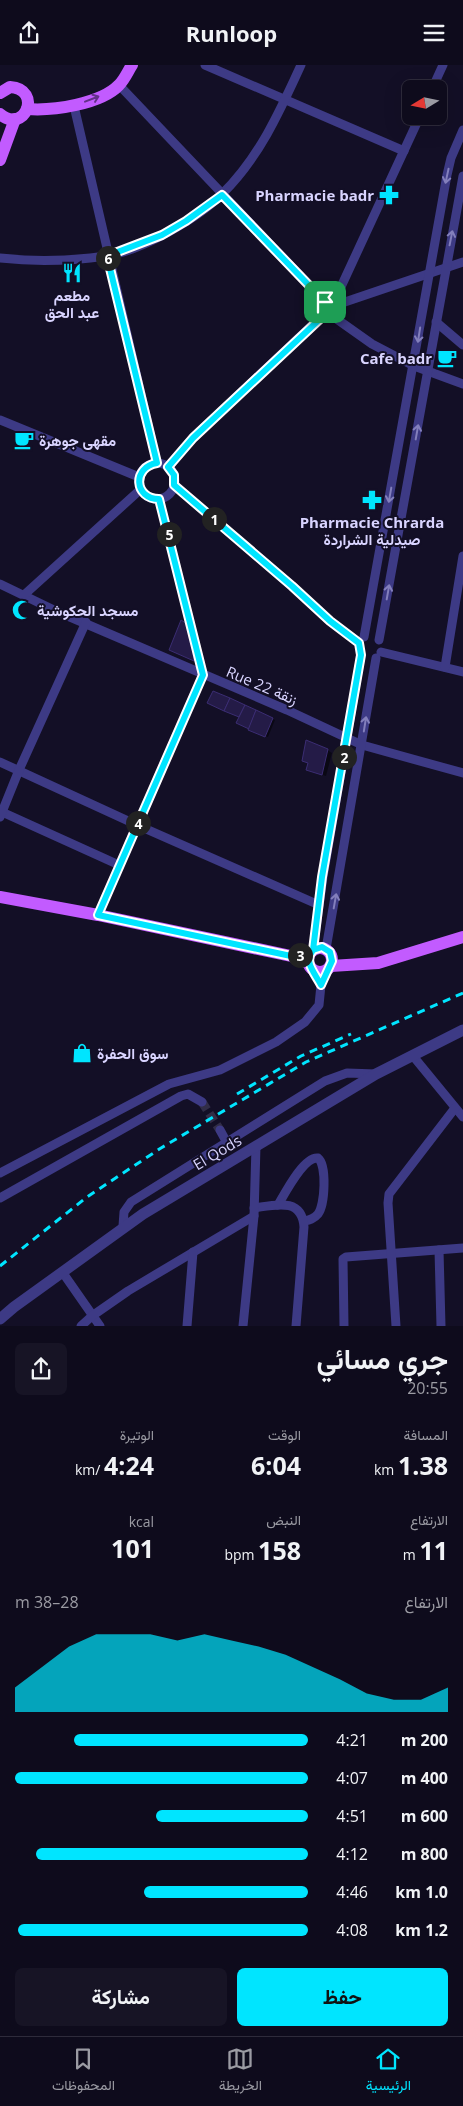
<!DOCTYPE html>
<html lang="ar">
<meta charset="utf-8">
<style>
:root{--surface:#0e0b1c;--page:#171425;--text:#f1f3f6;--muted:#9b9ba3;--line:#2e2b3b;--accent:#00e5ff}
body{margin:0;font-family:"Open Sans",Vazirmatn,sans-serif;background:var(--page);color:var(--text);direction:rtl;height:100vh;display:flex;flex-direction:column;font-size:19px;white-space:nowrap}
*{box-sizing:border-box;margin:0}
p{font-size:16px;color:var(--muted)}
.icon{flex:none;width:28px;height:28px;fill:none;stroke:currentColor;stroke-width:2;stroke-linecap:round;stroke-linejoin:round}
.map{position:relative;height:1261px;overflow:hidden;direction:ltr}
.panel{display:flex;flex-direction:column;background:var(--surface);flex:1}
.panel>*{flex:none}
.needle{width:32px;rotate:260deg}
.controls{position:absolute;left:402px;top:15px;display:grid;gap:10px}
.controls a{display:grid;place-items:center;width:45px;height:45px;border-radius:8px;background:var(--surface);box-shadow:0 5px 20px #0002,0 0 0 1px var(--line);font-size:25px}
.pin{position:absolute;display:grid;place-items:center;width:42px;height:42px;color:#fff;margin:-21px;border-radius:10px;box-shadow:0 2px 8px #0006}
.km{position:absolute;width:25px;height:25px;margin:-12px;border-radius:50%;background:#222;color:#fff;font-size:14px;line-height:25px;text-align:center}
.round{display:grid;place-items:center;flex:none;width:52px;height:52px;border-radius:8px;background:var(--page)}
.head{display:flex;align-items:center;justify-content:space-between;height:85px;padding:0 15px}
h1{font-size:28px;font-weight:700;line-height:38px}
.figures{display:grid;grid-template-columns:repeat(3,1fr);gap:8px;height:85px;padding:5px 15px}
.figures div{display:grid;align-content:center}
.figures b{font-size:25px;font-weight:700}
.figures small{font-size:14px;font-weight:400}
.figures p{font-size:14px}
.chart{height:140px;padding:10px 15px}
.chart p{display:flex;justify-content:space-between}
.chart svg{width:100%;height:90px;margin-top:5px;fill:var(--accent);opacity:.7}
.button{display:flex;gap:10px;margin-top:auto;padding:10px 15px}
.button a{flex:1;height:58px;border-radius:8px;background:var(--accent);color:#111;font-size:20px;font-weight:700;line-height:58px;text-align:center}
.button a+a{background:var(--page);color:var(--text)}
ul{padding:0 15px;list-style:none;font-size:16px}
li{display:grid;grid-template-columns:80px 60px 1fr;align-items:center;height:38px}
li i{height:12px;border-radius:6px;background:var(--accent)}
header{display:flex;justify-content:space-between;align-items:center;height:65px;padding:0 15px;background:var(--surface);font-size:22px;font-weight:700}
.menu{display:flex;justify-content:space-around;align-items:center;height:70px;border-top:1px solid var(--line);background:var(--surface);font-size:14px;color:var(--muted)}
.menu a{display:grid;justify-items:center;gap:2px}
.menu .active{color:var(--accent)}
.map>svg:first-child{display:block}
.shadow{fill:#0007}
.building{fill:#241b47;stroke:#3b2d73}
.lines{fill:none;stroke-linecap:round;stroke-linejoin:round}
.minor-tunnel{stroke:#312d47;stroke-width:9;stroke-dasharray:9 4.5;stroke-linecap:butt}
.minor{stroke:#3d3a85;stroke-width:9}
.tertiary{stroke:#3d3a85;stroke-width:11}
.primary{stroke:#c25bff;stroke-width:12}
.rail{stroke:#00e5ff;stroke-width:3;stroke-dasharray:8 6;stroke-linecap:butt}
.oneway{stroke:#623188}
.oneway2{stroke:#837fbc}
.route-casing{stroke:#fff;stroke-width:10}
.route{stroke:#00e5ff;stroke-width:6}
.labels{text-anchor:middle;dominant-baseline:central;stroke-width:4;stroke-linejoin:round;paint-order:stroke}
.poi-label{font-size:15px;font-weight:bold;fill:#d9d4ff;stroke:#130f26;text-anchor:start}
.street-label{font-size:15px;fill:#d9d4ff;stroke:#130f26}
</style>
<header><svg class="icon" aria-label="menu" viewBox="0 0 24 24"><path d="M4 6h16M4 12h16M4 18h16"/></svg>Runloop<svg class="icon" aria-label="share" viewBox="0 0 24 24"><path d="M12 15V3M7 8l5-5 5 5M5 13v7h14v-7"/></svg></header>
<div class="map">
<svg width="463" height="1261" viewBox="0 0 463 1261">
<rect width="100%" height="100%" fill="#130f26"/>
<!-- shadow -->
<g class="shadow">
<path d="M272,654L275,655L268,672L252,666Z"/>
<path d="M327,685L332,688L326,711L307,705Z"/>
</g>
<!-- building -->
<g class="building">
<path d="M181,555L189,560L194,596L169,585Z"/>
<path d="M213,626L230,633L224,646L207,638Z"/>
<path d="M230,633L245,640L239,652L224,646Z"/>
<path d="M245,640L256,645L249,664L236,658Z"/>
<path d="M256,645L273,653L265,672L248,665Z"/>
<path d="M306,675L328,684L322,710L306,705L308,698L302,696Z"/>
</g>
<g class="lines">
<!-- minor-tunnel -->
<path class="minor-tunnel" d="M202,1037L220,1065"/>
<!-- minor -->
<g class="minor">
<path d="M205,0L404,86"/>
<path d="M119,20L325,237"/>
<path d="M432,24L443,0"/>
<path d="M74,41L157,398"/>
<path d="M0,193C35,197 71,196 106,191C140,186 198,154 222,129C259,93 280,46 301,0"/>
<path d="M334,237L420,51"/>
<path d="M336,240L463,197"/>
<path d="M331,250L372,279L414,301L463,319"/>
<path d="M436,257L463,280"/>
<path d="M0,355L139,412"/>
<circle cx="157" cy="416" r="18"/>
<path d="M168,402L193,373L325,248"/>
<path d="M174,420L292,521L330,556L359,578"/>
<path d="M0,519L56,546L287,645L362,680L463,708"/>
<path d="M24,530L141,424"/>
<path d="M364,572L447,110L451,93L463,65"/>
<path d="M379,575L463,111"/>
<path d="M381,587L463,607"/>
<path d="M445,602L463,491"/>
<path d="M0,697L137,760L319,840"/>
<path d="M2,747L119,800"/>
<path d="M0,752L19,705L86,557"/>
<path d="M98,850L203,610L159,434"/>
<path d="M326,884L376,593"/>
<path d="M313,885L323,812L361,590"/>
<path d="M314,905L321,920L328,904"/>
<path d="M413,991L463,1052"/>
<path d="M220,1065L226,1076"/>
<path d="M0,1108L169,1019L220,1005L276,977L305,957L319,940L321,920"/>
<path d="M0,1133L181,1031L188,1029L202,1037"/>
<path d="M278,1140C285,1128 304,1091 318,1093C327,1100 325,1140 318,1149C314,1154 309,1155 304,1156"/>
<path d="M254,1143C275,1140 302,1132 304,1162L296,1261"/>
<path d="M123,1161L124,1147L131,1137L325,1016L347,1008L376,1009"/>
<path d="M439,1185L441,1261"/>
<path d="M63,1208L100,1261"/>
<path d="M81,1261L92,1251L128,1226L254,1151"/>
<path d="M187,1261L193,1187"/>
<path d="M243,1261L254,1151L256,1081"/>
<path d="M344,1261L343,1194L346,1192L463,1183"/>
<path d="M396,1261L388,1138L389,1129L455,1043"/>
</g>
<!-- tertiary -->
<path class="tertiary" d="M0,1254L14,1242L143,1149L376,1009L463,965"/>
<!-- primary -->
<g class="primary">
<path d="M0,28L10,22C43,24 25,70 0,49"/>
<path d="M27,44C53,46 101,39 119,20C125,14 128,6 132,0"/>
<path d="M0,95L15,54"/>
<path d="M0,832L98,850L291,891L308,898"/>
<circle cx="320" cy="895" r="12"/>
<path d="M331,901L378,898L463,872"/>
</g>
<!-- rail -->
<g class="rail">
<path d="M237,1029L301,991L351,969"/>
<path d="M0,1201L87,1132L161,1083L306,997L463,928"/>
</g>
</g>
<!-- one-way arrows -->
<defs><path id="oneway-shaft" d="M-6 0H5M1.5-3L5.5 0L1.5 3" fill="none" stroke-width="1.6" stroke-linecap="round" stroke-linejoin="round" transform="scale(1.25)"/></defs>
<use class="oneway" href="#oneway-shaft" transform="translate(92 34) rotate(-21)"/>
<g class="oneway2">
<use href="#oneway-shaft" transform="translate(447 111) rotate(102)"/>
<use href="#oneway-shaft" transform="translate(451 173) rotate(-79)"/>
<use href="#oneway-shaft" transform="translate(419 270) rotate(99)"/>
<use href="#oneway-shaft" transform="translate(417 367) rotate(-80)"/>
<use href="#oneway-shaft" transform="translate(390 430) rotate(100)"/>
<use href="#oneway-shaft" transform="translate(388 527) rotate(-80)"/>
<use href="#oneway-shaft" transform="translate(365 659) rotate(-81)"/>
<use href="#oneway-shaft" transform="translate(335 836) rotate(-80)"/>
</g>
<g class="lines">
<defs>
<path id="route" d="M325,237L322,242L325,248L321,253L193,373L168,402L174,410V420L292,521L330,556L359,578L361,590L322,812L313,885C303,897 315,908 321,920L332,896L330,887L322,882L313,885L310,888L291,891L98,850L203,610L159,434C134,434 132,402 157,398L107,191L162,170L186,156L222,130L325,237"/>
</defs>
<!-- route casing -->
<use href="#route" class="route-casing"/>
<!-- route -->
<use href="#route" class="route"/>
</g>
<!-- icons -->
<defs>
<symbol id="pharmacy-bare" viewBox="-9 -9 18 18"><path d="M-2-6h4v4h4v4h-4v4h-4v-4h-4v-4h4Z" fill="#00e5ff" stroke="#130f26" stroke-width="2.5" paint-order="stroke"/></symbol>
<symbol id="restaurant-bare" viewBox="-9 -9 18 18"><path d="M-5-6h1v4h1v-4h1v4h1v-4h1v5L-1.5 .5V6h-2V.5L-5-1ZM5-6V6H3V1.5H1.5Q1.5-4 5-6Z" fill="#00e5ff" stroke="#130f26" stroke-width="2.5" paint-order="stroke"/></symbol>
<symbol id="cafe-bare" viewBox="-9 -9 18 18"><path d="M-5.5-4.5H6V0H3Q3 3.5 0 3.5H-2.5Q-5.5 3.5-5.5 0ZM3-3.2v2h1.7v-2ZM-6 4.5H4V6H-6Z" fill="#00e5ff" stroke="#130f26" stroke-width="2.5" paint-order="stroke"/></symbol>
<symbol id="mosque-bare" viewBox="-9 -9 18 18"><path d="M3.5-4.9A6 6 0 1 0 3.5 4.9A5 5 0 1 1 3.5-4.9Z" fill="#00e5ff" stroke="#130f26" stroke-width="2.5" paint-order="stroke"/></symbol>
<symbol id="shop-bare" viewBox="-9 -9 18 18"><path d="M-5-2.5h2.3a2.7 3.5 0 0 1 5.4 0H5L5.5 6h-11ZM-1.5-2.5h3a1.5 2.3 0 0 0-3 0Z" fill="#00e5ff" stroke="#130f26" stroke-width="2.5" paint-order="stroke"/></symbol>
</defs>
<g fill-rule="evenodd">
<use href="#pharmacy-bare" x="375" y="116" width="28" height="28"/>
<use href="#restaurant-bare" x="58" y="194" width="28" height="28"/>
<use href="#cafe-bare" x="433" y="279" width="28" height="28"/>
<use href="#cafe-bare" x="10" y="361" width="28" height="28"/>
<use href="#pharmacy-bare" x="358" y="421" width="28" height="28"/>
<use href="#mosque-bare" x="8" y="531" width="28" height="28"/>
<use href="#shop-bare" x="68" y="974" width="28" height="28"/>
</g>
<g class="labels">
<!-- poi labels -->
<g class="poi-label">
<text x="374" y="130" text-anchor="end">Pharmacie badr</text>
<text x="72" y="230" text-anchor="middle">مطعم<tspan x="72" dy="17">عبد الحق</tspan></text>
<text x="432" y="293" text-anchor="end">Cafe badr</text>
<text x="39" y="375">مقهى جوهرة</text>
<text x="372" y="457" text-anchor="middle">Pharmacie Chrarda<tspan x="372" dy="17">صيدلية الشراردة</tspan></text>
<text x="37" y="545">مسجد الحكوشية</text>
<text x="97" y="988">سوق الحفرة</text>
</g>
<!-- street labels -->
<g class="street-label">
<text transform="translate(262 620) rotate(23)">Rue 22 زنقة</text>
<text transform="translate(217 1087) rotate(-31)">El Qods</text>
</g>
</g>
</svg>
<div class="controls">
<a><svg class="needle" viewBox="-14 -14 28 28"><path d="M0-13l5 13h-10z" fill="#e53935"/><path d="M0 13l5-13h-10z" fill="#9b9ba3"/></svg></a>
</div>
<div class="pin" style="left:325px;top:237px;background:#1e9e55"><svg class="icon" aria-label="arrive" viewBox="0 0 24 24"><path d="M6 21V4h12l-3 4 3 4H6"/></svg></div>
<b class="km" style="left:214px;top:454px">1</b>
<b class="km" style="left:344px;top:692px">2</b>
<b class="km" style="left:300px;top:890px">3</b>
<b class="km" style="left:138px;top:758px">4</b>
<b class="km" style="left:169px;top:469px">5</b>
<b class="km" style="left:108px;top:193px">6</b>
</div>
<section class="panel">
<div class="head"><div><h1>جري مسائي</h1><p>20:55</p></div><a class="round"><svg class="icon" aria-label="share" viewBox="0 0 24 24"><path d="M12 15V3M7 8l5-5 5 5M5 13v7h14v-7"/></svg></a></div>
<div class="figures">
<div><p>المسافة</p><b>1.38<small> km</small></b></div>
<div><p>الوقت</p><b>6:04</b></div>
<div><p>الوتيرة</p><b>4:24<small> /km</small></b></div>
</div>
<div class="figures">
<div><p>الارتفاع</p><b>11<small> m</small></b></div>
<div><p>النبض</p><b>158<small> bpm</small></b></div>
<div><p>kcal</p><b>101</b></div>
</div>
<div class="chart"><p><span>الارتفاع</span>28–38 m</p>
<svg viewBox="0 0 160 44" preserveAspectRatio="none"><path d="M0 44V32L10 22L20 12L30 6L40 6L50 6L60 9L70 6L80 9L90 12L100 16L110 22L120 28L130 35L140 38L150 38L160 32V44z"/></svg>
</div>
<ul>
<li><b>200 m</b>4:21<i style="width:80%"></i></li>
<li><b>400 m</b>4:07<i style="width:100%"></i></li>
<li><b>600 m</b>4:51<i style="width:52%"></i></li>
<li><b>800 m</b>4:12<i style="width:93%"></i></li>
<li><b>1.0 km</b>4:46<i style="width:56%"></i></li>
<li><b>1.2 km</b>4:08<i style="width:99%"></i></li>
</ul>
<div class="button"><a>حفظ</a><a>مشاركة</a></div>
</section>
<nav class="menu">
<a class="active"><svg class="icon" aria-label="home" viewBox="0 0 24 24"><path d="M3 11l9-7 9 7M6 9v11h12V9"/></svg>الرئيسية</a>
<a><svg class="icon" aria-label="map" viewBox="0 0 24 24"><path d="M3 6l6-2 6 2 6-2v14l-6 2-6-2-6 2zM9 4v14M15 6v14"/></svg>الخريطة</a>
<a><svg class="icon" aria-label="saved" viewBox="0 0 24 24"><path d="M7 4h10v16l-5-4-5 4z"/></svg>المحفوظات</a>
</nav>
